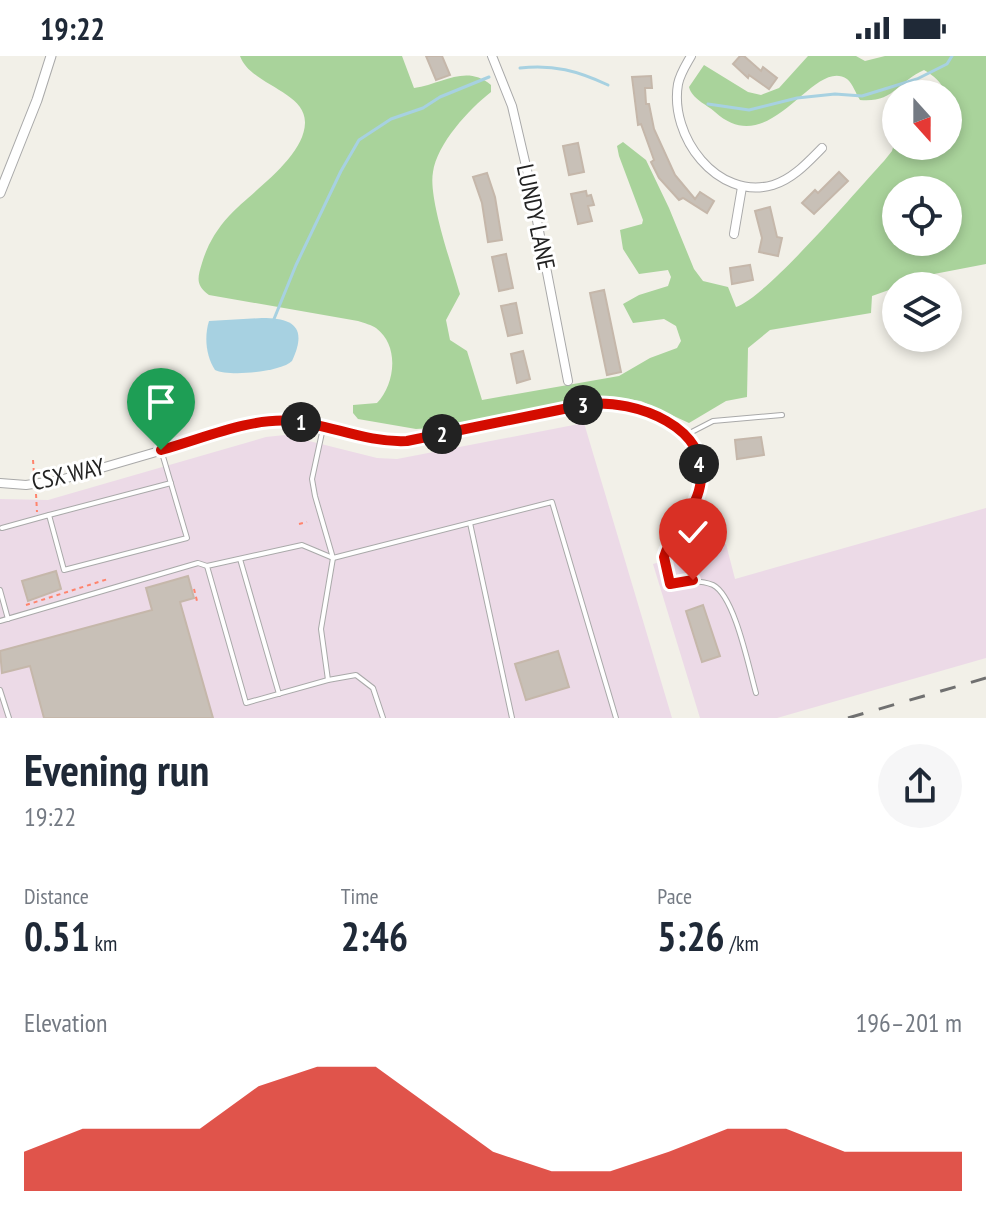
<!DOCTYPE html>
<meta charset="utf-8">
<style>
:root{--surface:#fff;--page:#f6f6f7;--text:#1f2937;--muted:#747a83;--accent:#d40c00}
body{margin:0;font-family:"PT Sans Narrow",sans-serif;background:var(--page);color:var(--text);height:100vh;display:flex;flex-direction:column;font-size:30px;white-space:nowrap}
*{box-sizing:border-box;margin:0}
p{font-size:26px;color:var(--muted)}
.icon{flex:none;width:44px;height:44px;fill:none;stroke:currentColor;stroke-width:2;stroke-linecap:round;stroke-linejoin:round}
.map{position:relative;height:662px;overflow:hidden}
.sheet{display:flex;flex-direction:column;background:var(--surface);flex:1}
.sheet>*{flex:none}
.needle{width:52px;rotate:159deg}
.fabs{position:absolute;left:882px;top:24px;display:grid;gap:16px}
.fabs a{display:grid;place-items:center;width:80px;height:80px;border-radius:50%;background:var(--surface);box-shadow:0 4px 12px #0003;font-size:40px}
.pin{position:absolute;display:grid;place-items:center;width:68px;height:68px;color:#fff;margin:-82px -34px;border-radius:50% 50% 50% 0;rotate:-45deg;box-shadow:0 0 8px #0007}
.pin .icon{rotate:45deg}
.km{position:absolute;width:40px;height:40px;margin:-20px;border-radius:50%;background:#222;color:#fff;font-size:22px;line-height:40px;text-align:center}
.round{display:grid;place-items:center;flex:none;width:84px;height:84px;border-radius:42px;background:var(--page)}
.head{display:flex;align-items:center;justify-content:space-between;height:136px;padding:0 24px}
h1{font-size:44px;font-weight:700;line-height:60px}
.stats{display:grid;grid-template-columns:repeat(3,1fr);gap:12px;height:136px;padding:8px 24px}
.stats div{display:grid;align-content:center}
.stats b{font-size:40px;font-weight:700}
.stats small{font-size:22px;font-weight:400}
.stats p{font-size:22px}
.chart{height:224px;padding:16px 24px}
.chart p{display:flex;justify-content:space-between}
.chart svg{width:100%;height:144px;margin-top:8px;fill:var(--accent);opacity:.7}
.status{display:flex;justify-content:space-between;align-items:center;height:56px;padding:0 40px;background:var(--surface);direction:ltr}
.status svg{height:22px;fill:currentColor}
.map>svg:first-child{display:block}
.industrial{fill:#ecdae7}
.forest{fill:#a9d39b;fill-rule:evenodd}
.water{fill:#a7d1e1}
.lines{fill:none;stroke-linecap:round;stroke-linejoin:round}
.stream{stroke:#a7d1e1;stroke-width:3}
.building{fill:#c8c0b7;stroke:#c5b7aa;stroke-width:2}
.service-casing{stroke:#a9a9a9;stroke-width:6}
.minor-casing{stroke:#a9a9a9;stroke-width:10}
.tertiary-casing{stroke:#a9a9a9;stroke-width:11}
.path{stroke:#ff846d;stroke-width:2;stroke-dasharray:4 4;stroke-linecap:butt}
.service{stroke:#fff;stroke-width:4}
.minor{stroke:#fff;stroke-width:8}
.tertiary{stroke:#fff;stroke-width:9}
.rail{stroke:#707070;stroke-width:3;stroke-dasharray:16 16;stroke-linecap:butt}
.route-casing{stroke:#fff;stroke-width:16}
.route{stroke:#d40c00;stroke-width:10}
.labels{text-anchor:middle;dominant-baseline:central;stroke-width:6;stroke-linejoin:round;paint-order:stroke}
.street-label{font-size:24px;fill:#222;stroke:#fff}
</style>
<div class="status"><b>19:22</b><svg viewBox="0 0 49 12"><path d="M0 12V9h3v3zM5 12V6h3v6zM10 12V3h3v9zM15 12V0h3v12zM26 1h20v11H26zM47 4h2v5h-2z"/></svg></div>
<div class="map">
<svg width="986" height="662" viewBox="0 0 986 662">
<rect width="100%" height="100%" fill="#f2f0e8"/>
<!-- industrial -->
<g class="industrial">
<path d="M584,367L672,662H0V443L48,444L266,381L285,379L377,402L397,403Z"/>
<path d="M986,452V602L777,662H700L653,508L726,488L735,523Z"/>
</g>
<!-- forest -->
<path class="forest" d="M240,0H402L414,32C443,28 466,8 491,29V36C469,53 437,88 433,116C428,142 452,210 460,238L446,264L450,284L467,295L482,344L619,320L650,302L677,292L681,285L676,270L664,263L633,267L623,248L639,239L668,230L671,221L668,214L639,218L623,193L620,174L642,168L643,164L619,100L617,90L623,86L646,104L669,152L694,213L703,225L728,231L736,251C768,240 856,135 884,105L892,95L896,81V90H948C948,56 956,32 924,14C897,26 894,47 860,44C856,38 853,28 847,23C813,0 771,107 715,56C706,48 692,43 689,31L704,9L748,36L761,39L779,32L808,0H856L865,5L885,0H986V208L934,218L872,240L871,257L770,274L748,292L747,341L726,345L689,367L641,345L613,341L567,346L431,372L416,373L358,363L353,357V349L377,347C395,328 400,290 376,272C372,269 364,267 358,265L209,239C196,229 197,223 202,207C207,190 216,174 229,160C251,136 304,102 305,67C306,35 250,29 240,0ZM896,134H948V186H896Z"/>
<!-- water -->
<path class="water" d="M262,262C293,262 308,271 292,305C281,316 229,321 215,314C206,300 204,281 209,265Z"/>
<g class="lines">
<!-- stream -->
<g class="stream">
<path d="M520,12C553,8 578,15 608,29"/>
<path d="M708,48L749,54L797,42L835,38L862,40L917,23L947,8L952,0"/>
<path d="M274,263L296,209L341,115L359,84L391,63L423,52L440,41L489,21"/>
</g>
</g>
<!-- building -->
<g class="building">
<path d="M426,0H442L450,19L436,24Z"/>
<path d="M740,0H744L761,15L763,11L777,22L769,33L749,19L748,22L733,8Z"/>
<path d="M651,20L652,32H645L646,48H649L654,73L675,119L695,143L700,136L714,145L707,157L683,142L679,144L659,122L651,106L654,104L641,68L638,69L632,21Z"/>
<path d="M578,87L584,116L569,119L563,90Z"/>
<path d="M839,116L848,125L814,158L802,147L815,134L818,137Z"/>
<path d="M487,117L495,141L502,184L488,186L482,147L473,121Z"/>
<path d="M586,135L587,140L591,139L594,149L588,150L592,165L578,168L571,138Z"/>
<path d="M770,151L777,181L782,182L778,200L759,196L762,182L755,155Z"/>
<path d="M506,198L513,232L499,235L492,201Z"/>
<path d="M750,209L753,224L732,228L730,212Z"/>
<path d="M604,234L621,316L607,319L590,237Z"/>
<path d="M516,247L522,277L508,280L501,250Z"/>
<path d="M523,295L530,323L517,327L511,298Z"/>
<path d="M761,381L764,399L737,403L735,384Z"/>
<path d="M56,515L61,533L28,545L22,525Z"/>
<path d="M188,520L194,542L180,546L213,662H44L30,610L2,617L0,595L152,554L146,532Z"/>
<path d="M703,549L720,600L702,606L686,555Z"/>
<path d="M558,595L569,631L526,644L515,608Z"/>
</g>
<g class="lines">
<defs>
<g id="service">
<path d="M323,372L312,423L315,440L333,502L321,573L328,624L356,619L373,632L383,662"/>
<path d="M684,380L713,365L782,359"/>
<path d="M701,429L664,501L670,528C684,526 699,523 713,529C735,540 749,613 756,637"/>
<path d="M49,459L171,427"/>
<path d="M470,467L512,662"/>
<path d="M2,472L49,459L64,514L187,482L162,397"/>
<path d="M240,503L279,638"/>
<path d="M0,534L8,563"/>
<path d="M0,565L198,507L207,510"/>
<path d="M328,624L246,647L207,510L302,489L333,502L552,446L616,662"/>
<path d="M0,634L9,662"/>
</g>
<g id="minor">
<path d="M492,0L512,50L529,123L568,325"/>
<path d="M691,0C686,9 680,18 678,28C669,80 717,145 773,129C793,123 808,106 822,92"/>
<path d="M734,178L742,131"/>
<path d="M0,427L26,429L60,424L249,369C264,366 278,363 294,365C333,370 366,387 407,385L588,348C628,343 680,357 697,398C701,407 701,419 701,429"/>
</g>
<path id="tertiary" d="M0,137L37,44L51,0"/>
</defs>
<!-- service casing -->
<use href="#service" class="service-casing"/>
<!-- minor casing -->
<use href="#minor" class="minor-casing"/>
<!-- tertiary casing -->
<use href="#tertiary" class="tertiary-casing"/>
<!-- path -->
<g class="path">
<path d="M33,404L34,418"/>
<path d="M36,438L37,456"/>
<path d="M299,468L307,466"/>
<path d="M194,533L197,545"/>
<path d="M26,549L108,523"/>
</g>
<!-- service -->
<use href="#service" class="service"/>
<!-- minor -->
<use href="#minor" class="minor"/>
<!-- tertiary -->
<use href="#tertiary" class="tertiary"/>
<!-- rail -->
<path class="rail" d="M848,662L986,622"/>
</g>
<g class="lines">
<defs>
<path id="route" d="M161,394C202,383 250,361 293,365C332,369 366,387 407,385L588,348C634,343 714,371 700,430C695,457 671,476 664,501L670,528L693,524"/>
</defs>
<!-- route casing -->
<use href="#route" class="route-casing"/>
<!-- route -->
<use href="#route" class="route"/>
</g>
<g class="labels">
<!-- street labels -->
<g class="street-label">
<text transform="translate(536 161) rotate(78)">LUNDY LANE</text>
<text transform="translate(68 418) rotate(-13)">CSX WAY</text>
</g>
</g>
</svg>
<div class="fabs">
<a><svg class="needle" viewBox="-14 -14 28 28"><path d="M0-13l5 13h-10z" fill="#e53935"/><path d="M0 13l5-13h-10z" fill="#747a83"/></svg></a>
<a><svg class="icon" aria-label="locate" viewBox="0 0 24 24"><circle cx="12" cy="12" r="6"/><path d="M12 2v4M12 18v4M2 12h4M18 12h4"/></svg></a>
<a><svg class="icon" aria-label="layers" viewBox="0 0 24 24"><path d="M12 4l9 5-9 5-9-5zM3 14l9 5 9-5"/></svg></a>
</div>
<div class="pin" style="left:161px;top:394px;background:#1e9e55"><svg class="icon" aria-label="arrive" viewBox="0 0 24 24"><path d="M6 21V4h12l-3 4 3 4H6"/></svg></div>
<div class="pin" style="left:693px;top:524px;background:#d93025"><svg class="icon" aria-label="check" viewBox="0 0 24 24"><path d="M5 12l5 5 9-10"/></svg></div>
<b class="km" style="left:301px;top:366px">1</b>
<b class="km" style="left:442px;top:378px">2</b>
<b class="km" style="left:583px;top:349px">3</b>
<b class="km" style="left:699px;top:408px">4</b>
</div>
<section class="sheet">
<div class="head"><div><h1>Evening run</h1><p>19:22</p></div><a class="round"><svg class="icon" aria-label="share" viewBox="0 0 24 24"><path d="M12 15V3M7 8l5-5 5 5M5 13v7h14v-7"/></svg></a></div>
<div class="stats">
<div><p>Distance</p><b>0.51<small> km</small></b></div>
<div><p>Time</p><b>2:46</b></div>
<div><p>Pace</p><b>5:26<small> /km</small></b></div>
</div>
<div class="chart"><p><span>Elevation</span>196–201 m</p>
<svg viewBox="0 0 160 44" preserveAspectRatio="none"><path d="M0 44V32L10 25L20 25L30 25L40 12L50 6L60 6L70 19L80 32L90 38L100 38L110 32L120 25L130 25L140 32L150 32L160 32V44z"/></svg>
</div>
</section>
